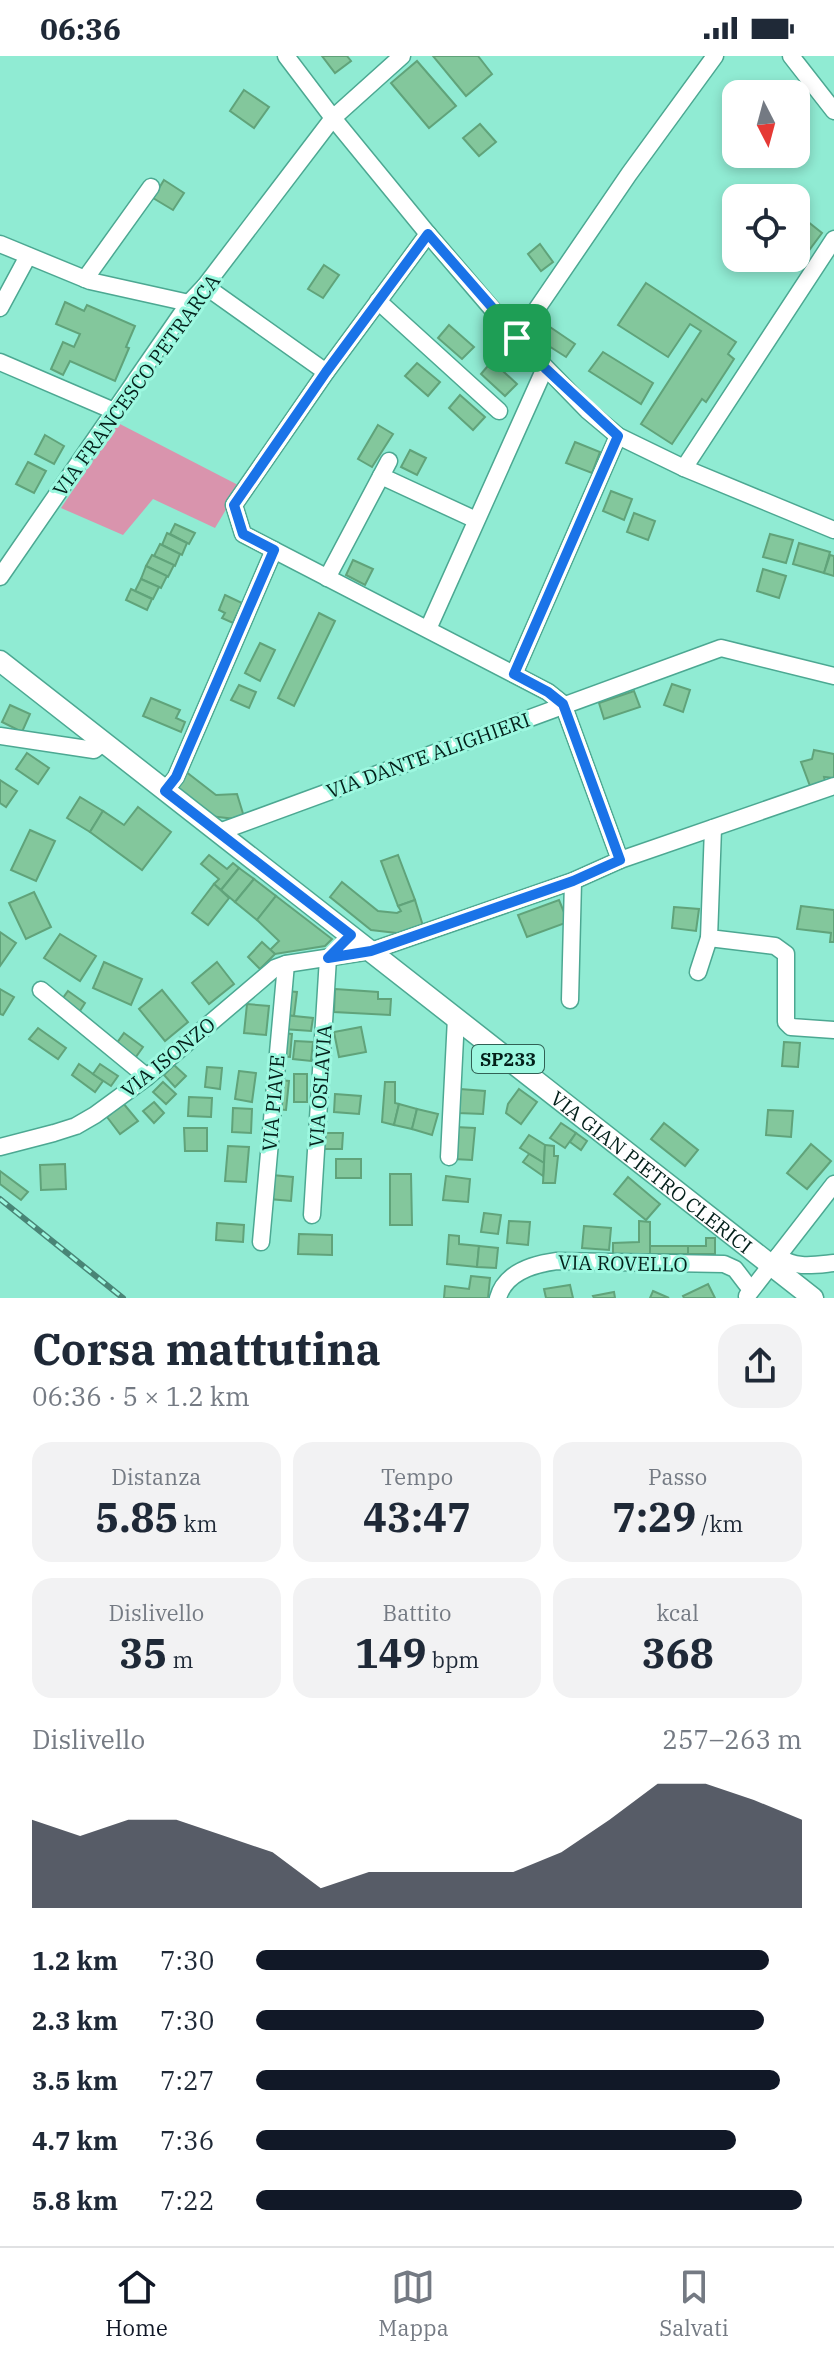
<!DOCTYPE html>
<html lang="it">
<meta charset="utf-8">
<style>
:root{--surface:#fff;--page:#f2f2f3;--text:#1f2937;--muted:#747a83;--line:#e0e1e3;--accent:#111827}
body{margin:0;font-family:"IBM Plex Serif",serif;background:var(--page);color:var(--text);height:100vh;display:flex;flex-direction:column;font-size:30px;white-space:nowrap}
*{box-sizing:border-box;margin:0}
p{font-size:26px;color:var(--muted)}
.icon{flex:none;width:44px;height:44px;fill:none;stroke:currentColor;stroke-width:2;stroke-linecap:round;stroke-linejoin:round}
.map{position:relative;height:1242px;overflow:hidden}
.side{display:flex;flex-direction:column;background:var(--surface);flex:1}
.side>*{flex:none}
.needle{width:52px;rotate:174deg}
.tools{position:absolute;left:722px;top:24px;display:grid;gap:16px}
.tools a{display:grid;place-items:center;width:88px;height:88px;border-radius:16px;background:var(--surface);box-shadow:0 4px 12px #0003;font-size:40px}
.pin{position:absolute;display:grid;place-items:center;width:68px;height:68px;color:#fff;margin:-34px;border-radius:16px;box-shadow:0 4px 12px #0006}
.round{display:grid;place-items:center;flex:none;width:84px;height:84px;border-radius:24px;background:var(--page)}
.summary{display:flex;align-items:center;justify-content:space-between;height:136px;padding:0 32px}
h1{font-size:44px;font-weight:800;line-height:60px}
.metrics{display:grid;grid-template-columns:repeat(3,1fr);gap:12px;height:136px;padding:8px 32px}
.metrics div{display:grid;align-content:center;border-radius:20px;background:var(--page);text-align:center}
.metrics b{font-size:40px;font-weight:800}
.metrics small{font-size:22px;font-weight:400}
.metrics p{font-size:22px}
.chart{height:224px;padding:16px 32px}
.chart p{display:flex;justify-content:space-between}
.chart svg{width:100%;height:144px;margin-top:8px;fill:var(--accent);opacity:.7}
ul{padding:0 32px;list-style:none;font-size:26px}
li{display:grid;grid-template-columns:128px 96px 1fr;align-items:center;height:60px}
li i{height:20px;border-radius:10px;background:var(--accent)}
.status{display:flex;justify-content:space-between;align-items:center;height:56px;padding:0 40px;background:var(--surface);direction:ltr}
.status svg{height:22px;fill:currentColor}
.dock{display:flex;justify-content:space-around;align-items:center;height:112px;border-top:2px solid var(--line);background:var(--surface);font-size:22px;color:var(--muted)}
.dock a{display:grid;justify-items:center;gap:4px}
.dock .selected{color:var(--accent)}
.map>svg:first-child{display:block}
.green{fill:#d994ad}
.building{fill:#83c79c;stroke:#60a37a;stroke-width:2}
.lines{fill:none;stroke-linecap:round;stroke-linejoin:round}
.minor-casing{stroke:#4ca892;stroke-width:19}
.major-casing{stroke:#4ca892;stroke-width:23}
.minor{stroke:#fff;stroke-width:16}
.major{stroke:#fff;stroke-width:20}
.rail-casing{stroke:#498576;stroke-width:6}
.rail{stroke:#9df8e0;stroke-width:3;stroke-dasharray:9;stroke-linecap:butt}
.route-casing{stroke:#fff;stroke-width:16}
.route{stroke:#1a73e8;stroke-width:10}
.labels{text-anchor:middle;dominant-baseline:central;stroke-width:6;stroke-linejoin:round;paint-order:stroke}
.shield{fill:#9df8e0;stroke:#316155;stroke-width:2}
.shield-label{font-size:18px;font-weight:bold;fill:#03201a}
.street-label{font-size:20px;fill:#03201a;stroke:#9df8e0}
</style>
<div class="status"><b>06:36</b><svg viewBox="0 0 49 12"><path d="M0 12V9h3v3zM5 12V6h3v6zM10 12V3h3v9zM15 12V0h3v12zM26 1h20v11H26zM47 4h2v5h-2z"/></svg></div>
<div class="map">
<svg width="834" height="1242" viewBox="0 0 834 1242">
<rect width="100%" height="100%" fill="#90ebd3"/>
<!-- green -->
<path class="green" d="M118,367L240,430L215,472L153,443L123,479L61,452Z"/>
<!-- building -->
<g class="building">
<path d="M322,0H347L351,5L335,17Z"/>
<path d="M433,0H478L492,18L466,40Z"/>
<path d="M417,5L456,50L429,72L391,27Z"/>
<path d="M244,34L269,51L254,72L230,55Z"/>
<path d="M480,68L496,86L479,100L463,82Z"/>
<path d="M164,124L184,137L173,154L153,142Z"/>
<path d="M807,165L822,177L810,193L796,182Z"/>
<path d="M540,188L553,206L541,215L528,198Z"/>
<path d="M324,209L339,219L323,242L308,233Z"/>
<path d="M646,227L736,286L728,298L734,303L706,346L702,343L672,388L641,368L701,275L690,268L668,301L618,269Z"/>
<path d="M65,246L84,255L87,249L135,270L126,291L129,292L115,325L70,305L63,319L51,313L63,286L74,291L80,278L56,268Z"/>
<path d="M449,269L474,291L462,303L438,282Z"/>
<path d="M550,271L575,288L566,301L541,285Z"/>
<path d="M603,296L653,327L641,348L589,315Z"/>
<path d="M492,305L517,328L505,340L481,318Z"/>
<path d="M417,307L440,326L428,340L405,320Z"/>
<path d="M460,339L485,361L473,374L449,352Z"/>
<path d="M378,369L393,378L372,411L358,403Z"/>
<path d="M45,379L64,390L54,408L35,398Z"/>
<path d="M575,386L600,396L592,417L566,407Z"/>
<path d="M410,394L426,402L417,419L401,411Z"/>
<path d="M28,406L46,415L34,437L16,428Z"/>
<path d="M611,435L632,443L624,464L603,455Z"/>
<path d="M634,457L655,465L648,484L627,476Z"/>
<path d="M175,468L195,477L189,488L170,478Z"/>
<path d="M167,477L187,487L182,499L162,489Z"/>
<path d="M770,478L793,484L786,507L763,501Z"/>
<path d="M799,487L830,496L824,517L793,508Z"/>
<path d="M160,488L180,498L175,510L154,500Z"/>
<path d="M152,499L174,509L168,521L146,510Z"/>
<path d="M830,499L834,500V520L824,517Z"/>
<path d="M353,504L373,513L365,529L346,519Z"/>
<path d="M146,510L167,520L161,532L141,523Z"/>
<path d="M763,513L786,520L779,542L757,535Z"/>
<path d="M141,523L159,531L153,543L135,535Z"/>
<path d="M131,533L152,543L147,554L126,544Z"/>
<path d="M225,539L242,547L233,567L222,562L225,557L219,554Z"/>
<path d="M319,557L335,565L294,650L278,642Z"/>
<path d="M260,587L275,594L260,625L245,617Z"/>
<path d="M672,628L690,634L683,656L664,649Z"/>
<path d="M239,629L256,636L249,652L231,644Z"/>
<path d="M634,635L640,651L604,663L599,647Z"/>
<path d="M151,642L180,654L176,662L185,666L181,676L143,660Z"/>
<path d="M10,649L30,658L22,676L2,666Z"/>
<path d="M814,694L834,698V722L824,721L825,725L810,730L801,706L812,703Z"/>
<path d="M27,697L49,712L38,728L16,713Z"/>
<path d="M185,715L216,739L237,738L245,764L209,760L172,735Z"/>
<path d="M0,724L17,735L6,751L0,747Z"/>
<path d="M80,741L103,755L90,776L67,762Z"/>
<path d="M138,751L171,776L142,814L90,776L103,755L124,769Z"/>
<path d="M30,774L55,785L36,825L11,814Z"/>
<path d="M209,799L227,813L233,807L239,812L221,834L214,828L219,823L201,808Z"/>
<path d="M398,799L415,844L398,850L381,805Z"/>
<path d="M239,812L254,823L235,846L221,834Z"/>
<path d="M254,823L276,840L257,864L235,846Z"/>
<path d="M342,826L378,855L397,857L401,855L398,850L415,844L423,870L405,878L371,874L330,841Z"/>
<path d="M214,828L229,842L208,869L192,857Z"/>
<path d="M34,836L51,871L26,883L9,847Z"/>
<path d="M276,840L332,883L325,890L275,898L270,894L279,885L257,864Z"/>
<path d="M559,844L568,866L527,881L518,859Z"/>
<path d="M801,850L834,854V886H830L831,877L797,873Z"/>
<path d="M674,851L699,853L696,875L672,872Z"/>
<path d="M0,876L16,887L0,910Z"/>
<path d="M60,878L96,900L80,925L44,902Z"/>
<path d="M262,886L275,898L260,913L248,901Z"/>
<path d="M104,906L142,923L131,949L93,932Z"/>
<path d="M217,906L234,928L209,948L192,927Z"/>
<path d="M0,933L14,941L3,959L0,958Z"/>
<path d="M335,933L378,936V943H391L390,959L334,956Z"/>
<path d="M162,934L188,966L165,985L139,953Z"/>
<path d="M68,935L85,947L78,958L60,946Z"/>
<path d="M286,935L297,936L294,960L284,959Z"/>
<path d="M247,948L269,950L266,979L244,977Z"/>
<path d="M284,959L313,962L311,975L283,973Z"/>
<path d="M361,971L366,996L339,1001L334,976Z"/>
<path d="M38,972L66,992L58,1003L29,983Z"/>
<path d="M124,977L143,991L133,1005L114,991Z"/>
<path d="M281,977L292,978L290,1001L279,1000Z"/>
<path d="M295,985L313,986L311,1005L293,1003Z"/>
<path d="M784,986L800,987L798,1011L782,1010Z"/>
<path d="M79,1008L103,1025L95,1036L72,1019Z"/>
<path d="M100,1008L118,1020L111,1030L93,1018Z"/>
<path d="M174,1009L186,1020L175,1031L164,1019Z"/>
<path d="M207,1011L222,1012L220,1033L205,1031Z"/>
<path d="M239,1015L256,1017L252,1046L235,1043Z"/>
<rect x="294" y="1018" width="13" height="28"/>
<path d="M279,1024L289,1025L286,1054L276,1053Z"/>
<path d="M163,1026L176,1038L166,1048L153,1036Z"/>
<path d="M385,1026H395V1047L399,1048L394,1069L382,1066Z"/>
<path d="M460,1033L485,1035L483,1058L458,1057Z"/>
<path d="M519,1033L537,1046L521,1068L506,1057L508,1048Z"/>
<path d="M335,1038L361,1040L359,1058L334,1056Z"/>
<path d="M189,1041L212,1042L211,1061L188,1060Z"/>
<path d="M154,1046L164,1057L154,1067L143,1055Z"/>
<path d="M123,1047L138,1065L120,1078L107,1061Z"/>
<path d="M399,1048L417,1053L412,1073L394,1069Z"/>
<path d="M233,1052L252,1053L251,1077L232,1076Z"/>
<path d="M417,1053L438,1058L432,1079L412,1073Z"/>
<path d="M768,1054L793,1055L791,1081L766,1079Z"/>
<path d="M561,1067L576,1077L565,1092L550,1082Z"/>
<path d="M664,1067L698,1094L685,1110L651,1083Z"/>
<path d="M455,1071L475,1072L472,1104L453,1103Z"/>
<path d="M184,1072H207V1095H185Z"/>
<path d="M321,1077H343L342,1093H321Z"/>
<path d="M576,1077L587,1085L581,1094L570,1086Z"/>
<path d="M529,1079L545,1089L544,1107L520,1092Z"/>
<path d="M811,1088L831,1105L807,1133L787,1117Z"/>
<path d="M545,1089L554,1090V1100H558L555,1127H543Z"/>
<path d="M228,1090L249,1091L246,1126L225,1125Z"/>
<path d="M529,1098L544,1107L543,1120L523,1106Z"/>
<rect x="336" y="1103" width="25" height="19"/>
<path d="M65,1108L66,1133L41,1134L40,1109Z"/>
<path d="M0,1115L28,1136L21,1144L0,1128Z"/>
<path d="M390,1118H411L412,1169H390Z"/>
<path d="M272,1119L293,1121L291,1145L269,1143Z"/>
<path d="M446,1120L470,1123L468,1146L443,1144Z"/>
<path d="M628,1121L660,1148L646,1164L614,1138Z"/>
<path d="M484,1157L501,1159L498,1178L481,1176Z"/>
<path d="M509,1165L530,1166L528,1189L507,1187Z"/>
<path d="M639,1165L650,1166V1198H613V1187L639,1186Z"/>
<path d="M217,1167L244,1169L243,1186L216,1184Z"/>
<path d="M584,1170L611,1172L609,1194L582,1192Z"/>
<path d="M299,1178L332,1179V1199L298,1198Z"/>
<path d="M449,1179L459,1180V1188L479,1190L477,1211L447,1208Z"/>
<path d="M706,1182H715V1198H688V1190H706Z"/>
<path d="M479,1190L498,1192L496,1212L477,1211Z"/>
<rect x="650" y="1190" width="38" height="8"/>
<path d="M471,1220L490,1222L488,1242H444L445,1230L469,1233Z"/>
<path d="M708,1228L715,1242H684L683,1240Z"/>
<path d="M570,1229L573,1242H546L544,1233Z"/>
<path d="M653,1235L669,1242H650Z"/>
<path d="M614,1236L615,1242H594L593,1240Z"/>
</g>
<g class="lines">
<defs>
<g id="minor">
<path d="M286,0L333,62L428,178L517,282L587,354L618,380L684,412L834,474"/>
<path d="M791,0L834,55"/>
<path d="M428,178L326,316L234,449L243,478L548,636L563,648L620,804"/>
<path d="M0,188L90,225L189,247"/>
<path d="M85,223L151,131"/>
<path d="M205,230L326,316"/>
<path d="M378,245L499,355"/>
<path d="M0,252L28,200"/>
<path d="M517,282L629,118L715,0"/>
<path d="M0,306L114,355"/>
<path d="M684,412L834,183"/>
<path d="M381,420L476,464"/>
<path d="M0,521L189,247L205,230L333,62L402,0"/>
<path d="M327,522L389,405"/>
<path d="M428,573L545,312"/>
<path d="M514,618L618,380"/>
<path d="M0,680L94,694L103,687"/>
<path d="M165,735L176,721L274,494"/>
<path d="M713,772L709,882L775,890L786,898V966L791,971L834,974"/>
<path d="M219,776L721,592L834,620"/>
<path d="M698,916L709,882"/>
<path d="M41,934L147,1021"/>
<path d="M570,944L573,825"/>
<path d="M0,1091L54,1077L76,1070L95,1059L147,1021L275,912L286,908L371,895L573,825L620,804L834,730"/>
<path d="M449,1101L456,962"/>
<path d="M312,1159L328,902"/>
<path d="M261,1186L286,908"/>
<path d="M778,1200C795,1213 814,1209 834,1207"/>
<path d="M747,1240L834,1128"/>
<path d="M498,1242C505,1216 534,1208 557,1205L724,1208L735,1213L751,1234"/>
</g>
<g id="major">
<path id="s1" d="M0,605L813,1242"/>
</g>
</defs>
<!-- minor casing -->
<use href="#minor" class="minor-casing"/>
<!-- major casing -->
<use href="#major" class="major-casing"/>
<!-- minor -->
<use href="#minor" class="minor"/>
<!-- major -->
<use href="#major" class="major"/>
<defs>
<path id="rail" d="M0,1143L123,1242"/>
</defs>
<!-- rail casing -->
<use href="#rail" class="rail-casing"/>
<!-- rail -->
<use href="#rail" class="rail"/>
</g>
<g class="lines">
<defs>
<path id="route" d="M428,178L545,312L618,380L514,618L548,636L563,648L620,804L573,825L371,895L328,902L351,879L165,735L176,721L274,494L243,478L234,449L326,316Z"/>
</defs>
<!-- route casing -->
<use href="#route" class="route-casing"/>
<!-- route -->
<use href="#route" class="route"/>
</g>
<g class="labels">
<!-- shield labels -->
<rect class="shield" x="472" y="989" width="72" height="28" rx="6"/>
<g class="shield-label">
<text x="508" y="1003">SP233</text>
</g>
<!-- street labels -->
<g class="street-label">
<text transform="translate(136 329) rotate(-54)">VIA FRANCESCO PETRARCA</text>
<text transform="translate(428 699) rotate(-20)">VIA DANTE ALIGHIERI</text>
<text transform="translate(168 1001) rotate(-39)">VIA ISONZO</text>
<text transform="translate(320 1030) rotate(-86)">VIA OSLAVIA</text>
<text transform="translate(273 1047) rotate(-85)">VIA PIAVE</text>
<text stroke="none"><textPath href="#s1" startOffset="828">VIA GIAN PIETRO CLERICI</textPath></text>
<text transform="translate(623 1207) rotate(1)">VIA ROVELLO</text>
</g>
</g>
</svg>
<div class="tools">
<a><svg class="needle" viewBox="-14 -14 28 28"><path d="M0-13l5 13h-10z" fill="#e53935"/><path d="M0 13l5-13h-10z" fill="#747a83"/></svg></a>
<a><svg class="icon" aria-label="locate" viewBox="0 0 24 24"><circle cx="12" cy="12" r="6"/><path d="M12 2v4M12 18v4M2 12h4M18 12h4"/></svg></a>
</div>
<div class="pin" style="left:517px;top:282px;background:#1e9e55"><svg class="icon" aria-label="arrive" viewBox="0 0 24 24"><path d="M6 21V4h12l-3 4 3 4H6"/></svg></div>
</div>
<section class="side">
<div class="summary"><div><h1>Corsa mattutina</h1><p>06:36 · 5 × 1.2 km</p></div><a class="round"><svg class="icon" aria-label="share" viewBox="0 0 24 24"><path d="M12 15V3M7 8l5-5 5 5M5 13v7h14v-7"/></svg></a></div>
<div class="metrics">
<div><p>Distanza</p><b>5.85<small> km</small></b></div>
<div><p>Tempo</p><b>43:47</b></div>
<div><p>Passo</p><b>7:29<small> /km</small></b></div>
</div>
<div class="metrics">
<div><p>Dislivello</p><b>35<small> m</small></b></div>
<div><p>Battito</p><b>149<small> bpm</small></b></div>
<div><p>kcal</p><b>368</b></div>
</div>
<div class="chart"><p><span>Dislivello</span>257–263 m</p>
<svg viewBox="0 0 160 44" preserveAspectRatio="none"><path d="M0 44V17L10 22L20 17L30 17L40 22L50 27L60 38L70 33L80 33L90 33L100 33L110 27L120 17L130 6L140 6L150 11L160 17V44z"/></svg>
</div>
<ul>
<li><b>1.2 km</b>7:30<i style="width:94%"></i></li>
<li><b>2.3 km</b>7:30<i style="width:93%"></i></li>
<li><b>3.5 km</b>7:27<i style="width:96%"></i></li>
<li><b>4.7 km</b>7:36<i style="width:88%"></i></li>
<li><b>5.8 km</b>7:22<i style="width:100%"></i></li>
</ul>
</section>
<nav class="dock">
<a class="selected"><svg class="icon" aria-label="home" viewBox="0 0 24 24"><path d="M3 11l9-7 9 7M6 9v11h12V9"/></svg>Home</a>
<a><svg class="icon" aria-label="map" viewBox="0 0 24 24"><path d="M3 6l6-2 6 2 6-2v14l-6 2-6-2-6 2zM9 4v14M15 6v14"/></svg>Mappa</a>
<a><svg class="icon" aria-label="saved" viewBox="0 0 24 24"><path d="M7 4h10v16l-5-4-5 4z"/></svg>Salvati</a>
</nav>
